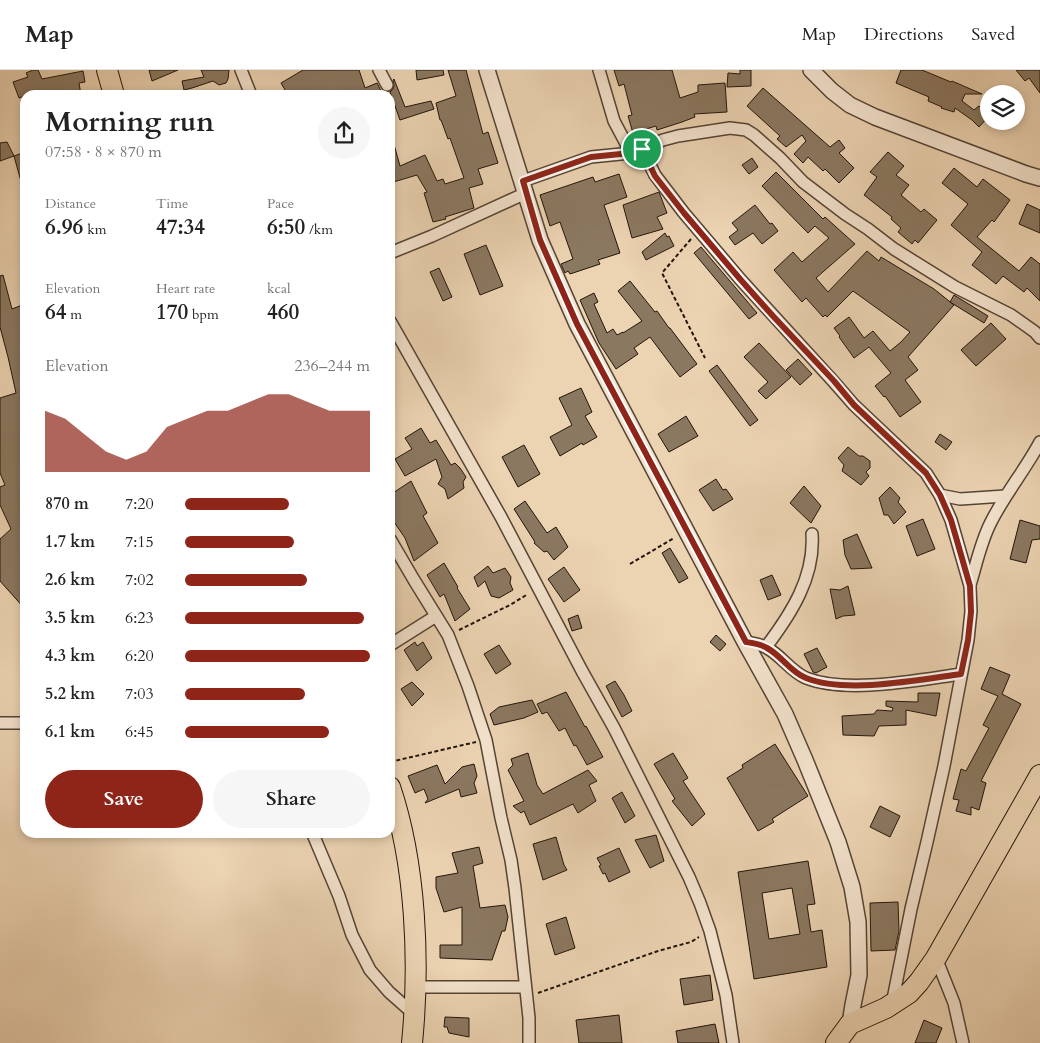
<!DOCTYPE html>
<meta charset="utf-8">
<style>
:root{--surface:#fff;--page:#f6f6f6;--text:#222;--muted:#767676;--line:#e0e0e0;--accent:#8f2418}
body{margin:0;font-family:Cardo,serif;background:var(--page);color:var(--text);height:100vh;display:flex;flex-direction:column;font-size:19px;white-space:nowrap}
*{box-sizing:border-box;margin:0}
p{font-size:16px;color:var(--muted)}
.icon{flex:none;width:28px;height:28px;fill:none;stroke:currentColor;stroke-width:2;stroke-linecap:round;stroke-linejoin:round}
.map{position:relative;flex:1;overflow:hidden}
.side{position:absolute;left:20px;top:20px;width:375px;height:748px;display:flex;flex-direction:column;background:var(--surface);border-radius:15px;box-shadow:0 2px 8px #0003}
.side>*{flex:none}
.controls{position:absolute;left:980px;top:15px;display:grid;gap:10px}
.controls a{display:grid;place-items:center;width:45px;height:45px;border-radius:50%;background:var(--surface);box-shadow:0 2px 8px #0003;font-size:25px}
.pin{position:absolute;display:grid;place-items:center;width:42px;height:42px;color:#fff;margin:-21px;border:2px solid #fff;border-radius:50%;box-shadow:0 1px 5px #0007}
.round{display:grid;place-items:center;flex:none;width:52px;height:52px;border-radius:26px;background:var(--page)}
.overview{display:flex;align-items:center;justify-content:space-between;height:85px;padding:0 25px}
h1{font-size:28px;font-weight:600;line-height:38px}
.stats{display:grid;grid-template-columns:repeat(3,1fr);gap:8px;height:85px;padding:5px 25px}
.stats div{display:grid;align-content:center}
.stats b{font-size:21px;font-weight:600}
.stats small{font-size:14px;font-weight:400}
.stats p{font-size:14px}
.chart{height:140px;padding:10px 25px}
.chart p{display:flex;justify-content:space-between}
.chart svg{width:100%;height:90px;margin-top:5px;fill:var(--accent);opacity:.7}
.primary-button{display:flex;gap:10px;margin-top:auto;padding:10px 25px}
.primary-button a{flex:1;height:58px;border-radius:30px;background:var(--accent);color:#fff;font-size:20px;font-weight:600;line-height:58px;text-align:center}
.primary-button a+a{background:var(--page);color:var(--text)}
ul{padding:0 25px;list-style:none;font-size:16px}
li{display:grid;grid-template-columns:80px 60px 1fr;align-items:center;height:38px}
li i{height:12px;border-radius:6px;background:var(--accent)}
header{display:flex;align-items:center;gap:30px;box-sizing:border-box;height:70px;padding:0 25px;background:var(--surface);border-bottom:1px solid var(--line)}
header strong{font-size:24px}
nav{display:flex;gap:28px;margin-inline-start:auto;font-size:18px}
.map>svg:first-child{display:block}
.building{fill:#8b7861;stroke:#21150a;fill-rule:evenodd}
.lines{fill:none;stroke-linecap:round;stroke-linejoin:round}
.minor-casing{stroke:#544434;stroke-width:14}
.tertiary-casing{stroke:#544434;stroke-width:18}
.trunk-casing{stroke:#21150a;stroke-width:22}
.path{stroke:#21150a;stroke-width:2;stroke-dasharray:4 2.5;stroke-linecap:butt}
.minor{stroke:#f3e2cd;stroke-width:11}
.tertiary{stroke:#f3e2cd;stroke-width:15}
.trunk{stroke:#ecd3b2;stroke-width:20}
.route-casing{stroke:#fff;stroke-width:10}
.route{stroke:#8f2418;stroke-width:6}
</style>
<header>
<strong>Map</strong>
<nav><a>Map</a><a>Directions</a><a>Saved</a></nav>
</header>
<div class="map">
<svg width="1040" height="973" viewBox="0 0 1040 973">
<rect width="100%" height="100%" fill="#ecd3b2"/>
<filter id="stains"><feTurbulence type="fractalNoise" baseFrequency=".004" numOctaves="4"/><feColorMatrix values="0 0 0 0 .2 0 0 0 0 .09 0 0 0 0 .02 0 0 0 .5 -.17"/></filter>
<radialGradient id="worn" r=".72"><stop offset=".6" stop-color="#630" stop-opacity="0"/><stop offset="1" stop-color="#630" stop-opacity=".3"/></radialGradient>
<!-- building -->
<g class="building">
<path d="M33,0H38L42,9L83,1L85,12L79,13L81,25H41L40,21L25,25V26L19,28L13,12L28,7L26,3Z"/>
<path d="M149,0H178L152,11Z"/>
<path d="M201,0H229L228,9L226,13L219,15L213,11L192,18L184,20L182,11L204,7Z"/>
<path d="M303,0H359L365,18L377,13L383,25H288L281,13Z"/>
<path d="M416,0H443L444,5L417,10Z"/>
<path d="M448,0H466L483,64L488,62L498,93L478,99L483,114L469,118L474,138L445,147L446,149L433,152L424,123L427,122L417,105L390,113V72L393,71L400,96L425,85L437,111L443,109L445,114L464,108L450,68L448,69L441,50H440L436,33L456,26Z"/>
<path d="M614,0H672L680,28L698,22V15L725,13L727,42L694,44L695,47L682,52L657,60L656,56L633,63L628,46L632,45L624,14L619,16Z"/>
<path d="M740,0H751V16L727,17L728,3L740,4Z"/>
<path d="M901,0H922L951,12L952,11L982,24H965L962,31L974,40L979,36L989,46L979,57L972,50L955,38L954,42L941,38L942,37L928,31L929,27L896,13Z"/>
<path d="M1016,0H1040V23L1029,8L1025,11Z"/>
<path d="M394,9L405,37L431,31L434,39L400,50L390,22L393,19L394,16L393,10Z"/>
<path d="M763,18L830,77L839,70L845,78L839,83L854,98L839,113L825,99L823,101L808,87L803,93L794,84L806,71L802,65L786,77L777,69L780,66L747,36Z"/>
<path d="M7,72L14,86L0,91V73Z"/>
<path d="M25,82V115H22L14,86Z"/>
<path d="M888,82L904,96L896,105L909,115L901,125L921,142L924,139L937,150L918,173L915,170L912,174L898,162L901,158L891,149L892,147L864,125L877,107L870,102Z"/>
<path d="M752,88L758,97L749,104L742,95Z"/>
<path d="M954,98L977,117L983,109L1010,130L994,152L992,150L977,167L1019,201L1031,187L1040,194V231L1027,218L1024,222L1003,206L996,214L972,195L982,182L951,155L968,134L942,113Z"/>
<path d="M776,102L823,149L825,147L855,174L816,208L828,222L867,181L879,191L881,187L934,219L954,235L908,287L918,300L905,310L921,332L900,347L885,326L884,327L875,316L891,303L869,277L854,288L839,267L840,266L834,258L849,247L864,268L873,261L890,281L901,272L910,262L853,221L827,247L825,245L823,247L806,228L802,232L774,200L793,182L802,192L829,168L815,156L808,163L762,116Z"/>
<path d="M619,104L627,127L604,135L620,183L598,190L600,194L570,204L568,201L565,203L561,194L573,189L560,152L550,156L540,125L593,107L595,112Z"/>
<path d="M659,122L667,143L657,147L663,159L632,168L623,135Z"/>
<path d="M1027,134L1040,140V163L1019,154Z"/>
<path d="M755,135L770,154L772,153L778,161L762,174L753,163L735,175L729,167L738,160L732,153Z"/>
<path d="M665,163L667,167L669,166L674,176L646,190L642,182Z"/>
<path d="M486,175L503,216L480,225L464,184Z"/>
<path d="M701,177L757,243L749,249L694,183Z"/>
<path d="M439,198L452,227L443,231L430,202Z"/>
<path d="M3,205L12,239L25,234V282L23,283L25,293V539L0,511V469L11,459L0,435V417L5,415L0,403V328L16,323L8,287L0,257V206Z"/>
<path d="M630,211L655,242L657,241L669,258H670L697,294L680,307L650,267L634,278L638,284L616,299L599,273L580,230L594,223L598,232L594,234L607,263L613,259L617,265L623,262V263L642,251L618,221Z"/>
<path d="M954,225L988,246L984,253L950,232Z"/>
<path d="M991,253L1006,269L976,296L961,280Z"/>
<path d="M759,273L791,307L766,329L758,321L768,312L744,287Z"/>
<path d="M798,289L812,304L800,315L786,300Z"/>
<path d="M717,295L758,350L750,356L709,301Z"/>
<path d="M581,318L592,342L585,346L597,367L583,375L582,373L560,386L550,367L572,355L559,328Z"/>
<path d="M686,346L698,366L669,382L658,364Z"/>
<path d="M421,358L430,373L436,370L451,395L455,393L460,398L466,407L463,412L464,418L448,429L445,419L438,414L442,407L436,389L405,406L395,389L412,379L405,368Z"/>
<path d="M940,364L952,372L946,380L935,372Z"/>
<path d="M524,375L540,404L518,417L502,387Z"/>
<path d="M848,377L859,386H863L870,391V398L866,402L869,406L861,415L842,401L844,395L838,388Z"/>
<path d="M716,409L723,420L726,419L733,429L713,441L699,420Z"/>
<path d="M411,411L427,443L423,446L438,473L414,491L405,468L390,446V425Z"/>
<path d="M804,416L821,436L811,453L790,433Z"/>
<path d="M890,417L900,428L898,432L906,442L894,454L888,445H884L879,428Z"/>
<path d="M525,431L547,463L556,457L568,477L554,490L547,481L544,482L534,473L535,472L514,439Z"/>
<path d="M923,449L935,479L917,486L906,456Z"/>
<path d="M1020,450L1040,456V469L1032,470L1026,493L1010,489Z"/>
<path d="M857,464L872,498L851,499L845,485L843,470Z"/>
<path d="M670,478L688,508L679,513L662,483Z"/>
<path d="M444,493L458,517L457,518L470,539L455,551L444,524L440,527L427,505Z"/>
<path d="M488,496L493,503L505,498L511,507L510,513L513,520L499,528L491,526L485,511L478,517L474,507Z"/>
<path d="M564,497L580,520L564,532L548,509Z"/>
<path d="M772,505L781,525L768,530L760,510Z"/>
<path d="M848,516L855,545L843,546L836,549L830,519L840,520Z"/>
<path d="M578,545L582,558L572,561L568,549Z"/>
<path d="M716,565L726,574L720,581L710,572Z"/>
<path d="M415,572L417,576L423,572L432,588L417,601L404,580Z"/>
<path d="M499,575L511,594L496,604L484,584Z"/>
<path d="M817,578L827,597L816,603L813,602L804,584Z"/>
<path d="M990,597L1010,605L1002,624L1021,634L981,711L986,713L979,740L971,737V745L956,741L959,730L953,729L961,699L966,701L989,658L983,655L998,626L981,619Z"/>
<path d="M615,611L624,625L632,641L622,647L606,616Z"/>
<path d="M412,612L424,624L412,636L401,619Z"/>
<path d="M566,622L585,657L586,656L603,687L587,695L576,675L574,676L565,658L559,661L547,642L542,644L537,634Z"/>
<path d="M918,623H940L936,646L906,640V655L879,656L874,666L843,665L842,646L874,644L877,640L892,641L893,638L886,636V631L918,632Z"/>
<path d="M532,630L538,642L524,648L494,655L490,644L499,637Z"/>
<path d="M775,674L808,726L772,749L774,752L758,761L727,708L743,698L742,695Z"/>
<path d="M528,683L537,715L543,724L588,700L597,711L589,715L596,731L578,743L573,734L530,755L524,741L521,743L513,736L524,731L508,700L513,695L511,689Z"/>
<path d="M673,683L688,708L683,711L705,744L692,756L672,731L675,729L654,694Z"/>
<path d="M474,694L477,706L474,713L477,723L461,727L459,719L425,733L428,729L424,719L415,723L408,706L437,695L445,714L462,697Z"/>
<path d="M622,722L635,746L625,753L612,728Z"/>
<path d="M880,736L900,746L890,767L870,757Z"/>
<path d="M656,765L664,791L650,798L635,770Z"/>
<path d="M556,767L564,795L567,800L543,810L533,774Z"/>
<path d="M479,777L483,793L473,796L480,838L505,835L508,847L505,861H502L492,890L440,888V875H462V837L444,842L436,818V807L458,803L452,783Z"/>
<path d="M619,778L630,802L609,812L605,803L603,804L599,796L601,795L597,788Z"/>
<path d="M808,791L815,834L807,835L811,862L822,860L827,897L754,909L738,802ZM792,818L800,864L769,869L762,823Z"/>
<path d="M898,832L899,861L895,880L871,881L870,833Z"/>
<path d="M566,847L575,878L555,885L546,854Z"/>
<path d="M710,905L713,930L684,935L680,909Z"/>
<path d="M619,945L622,973H579L576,950Z"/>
<path d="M445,947L469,948V967L449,963L447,957H444Z"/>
<path d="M924,950L942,958L936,973H915Z"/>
<path d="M715,954L719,973H678L676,961Z"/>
</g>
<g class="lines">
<defs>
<g id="minor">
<path d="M241,0L251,25"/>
<path d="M379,0L387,15"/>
<path d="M599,0L614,51L631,83L663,70L678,66L730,58L746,60L754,65L780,88L803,112L845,144L868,159L894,179L955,217L1011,245L1035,262L1040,268"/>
<path d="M642,79L655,105L684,143L740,209L833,311L854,335L926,403L940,425L951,450L970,516L971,541L968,570L944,696L927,772L911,839L892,934"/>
<path d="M523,111L591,87L631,83"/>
<path d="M390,183L432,166L526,123"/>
<path d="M390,251L501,447L582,601L614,658L689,807L700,833L710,861L726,925L733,973"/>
<path d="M940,425L960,429L1005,426"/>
<path d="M390,469L414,510L448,565L468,616L486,670L501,748L511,790L515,818L529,948V973"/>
<path d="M970,515C976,495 981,471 991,452C1005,424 1025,400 1040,372"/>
<path d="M745,572C753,573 761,574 767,578C782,586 790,601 806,608C847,624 917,610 961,604"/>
<path d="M390,575L436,546"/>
<path d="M766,577C791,544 815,507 812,464"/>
<path d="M0,653H25"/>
<path d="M312,762L339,826L352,865L370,900L389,922L415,945"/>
<path d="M936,888L954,933L963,973"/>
<path d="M416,917H525"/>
</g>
<g id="tertiary">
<path d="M487,0L540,170L577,254L745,572L785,644L805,690L838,772L852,817L858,852L859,905L853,935L850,954"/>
<path d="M811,0L832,21L850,35L875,47L1026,104L1040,108"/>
</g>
<g id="trunk">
<path d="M107,0L114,25"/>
<path d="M390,717C416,794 420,892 412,973"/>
<path d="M836,973L850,954L886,938L909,923L919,912L936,888L1040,705"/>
</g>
</defs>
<!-- minor casing -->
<use href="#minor" class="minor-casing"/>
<!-- tertiary casing -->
<use href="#tertiary" class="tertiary-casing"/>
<!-- trunk casing -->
<use href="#trunk" class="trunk-casing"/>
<!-- path -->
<g class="path">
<path d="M691,169L662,203L705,288"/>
<path d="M630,494L674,468"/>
<path d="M459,560L510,535L528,524"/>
<path d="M390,692L476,672"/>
<path d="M538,923L658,881L691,872L699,867"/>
</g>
<!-- minor -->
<use href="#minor" class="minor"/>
<!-- tertiary -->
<use href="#tertiary" class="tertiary"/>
<!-- trunk -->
<use href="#trunk" class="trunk"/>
</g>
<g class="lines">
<defs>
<path id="route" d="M642,79L655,106L684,143L740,209L773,246L834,311L854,335L926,403L940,425L951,450L970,516L971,542L968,570L961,604C918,610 846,624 806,608C790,602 782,586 767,578C761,574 753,573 746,572L577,254L540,170L523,111L591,87L631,83Z"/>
</defs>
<!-- route casing -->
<use href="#route" class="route-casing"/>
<!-- route -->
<use href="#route" class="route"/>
</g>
<rect width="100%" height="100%" filter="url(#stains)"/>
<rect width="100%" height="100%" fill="url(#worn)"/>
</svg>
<div class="controls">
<a><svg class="icon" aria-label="layers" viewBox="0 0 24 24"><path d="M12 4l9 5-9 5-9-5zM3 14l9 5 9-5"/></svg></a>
</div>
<div class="pin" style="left:642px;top:79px;background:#1e9e55"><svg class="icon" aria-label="arrive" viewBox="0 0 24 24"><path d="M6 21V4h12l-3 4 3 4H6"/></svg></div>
<section class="side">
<div class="overview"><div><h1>Morning run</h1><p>07:58 · 8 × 870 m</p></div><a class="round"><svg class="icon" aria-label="share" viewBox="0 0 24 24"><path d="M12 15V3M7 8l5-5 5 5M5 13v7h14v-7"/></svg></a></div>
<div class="stats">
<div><p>Distance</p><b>6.96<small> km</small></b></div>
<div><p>Time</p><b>47:34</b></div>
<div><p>Pace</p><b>6:50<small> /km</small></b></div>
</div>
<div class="stats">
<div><p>Elevation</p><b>64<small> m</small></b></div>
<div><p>Heart rate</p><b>170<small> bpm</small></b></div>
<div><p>kcal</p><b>460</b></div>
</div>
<div class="chart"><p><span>Elevation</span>236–244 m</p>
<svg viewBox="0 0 160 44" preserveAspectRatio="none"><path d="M0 44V14L10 18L20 26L30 34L40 38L50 34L60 22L70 18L80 14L90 14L100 10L110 6L120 6L130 10L140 14L150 14L160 14V44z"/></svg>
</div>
<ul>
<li><b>870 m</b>7:20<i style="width:56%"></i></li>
<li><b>1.7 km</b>7:15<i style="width:59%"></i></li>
<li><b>2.6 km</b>7:02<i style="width:66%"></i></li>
<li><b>3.5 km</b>6:23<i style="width:97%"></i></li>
<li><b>4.3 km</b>6:20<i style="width:100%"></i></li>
<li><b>5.2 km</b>7:03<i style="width:65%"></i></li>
<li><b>6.1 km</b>6:45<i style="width:78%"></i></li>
</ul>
<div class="primary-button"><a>Save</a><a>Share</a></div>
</section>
</div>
